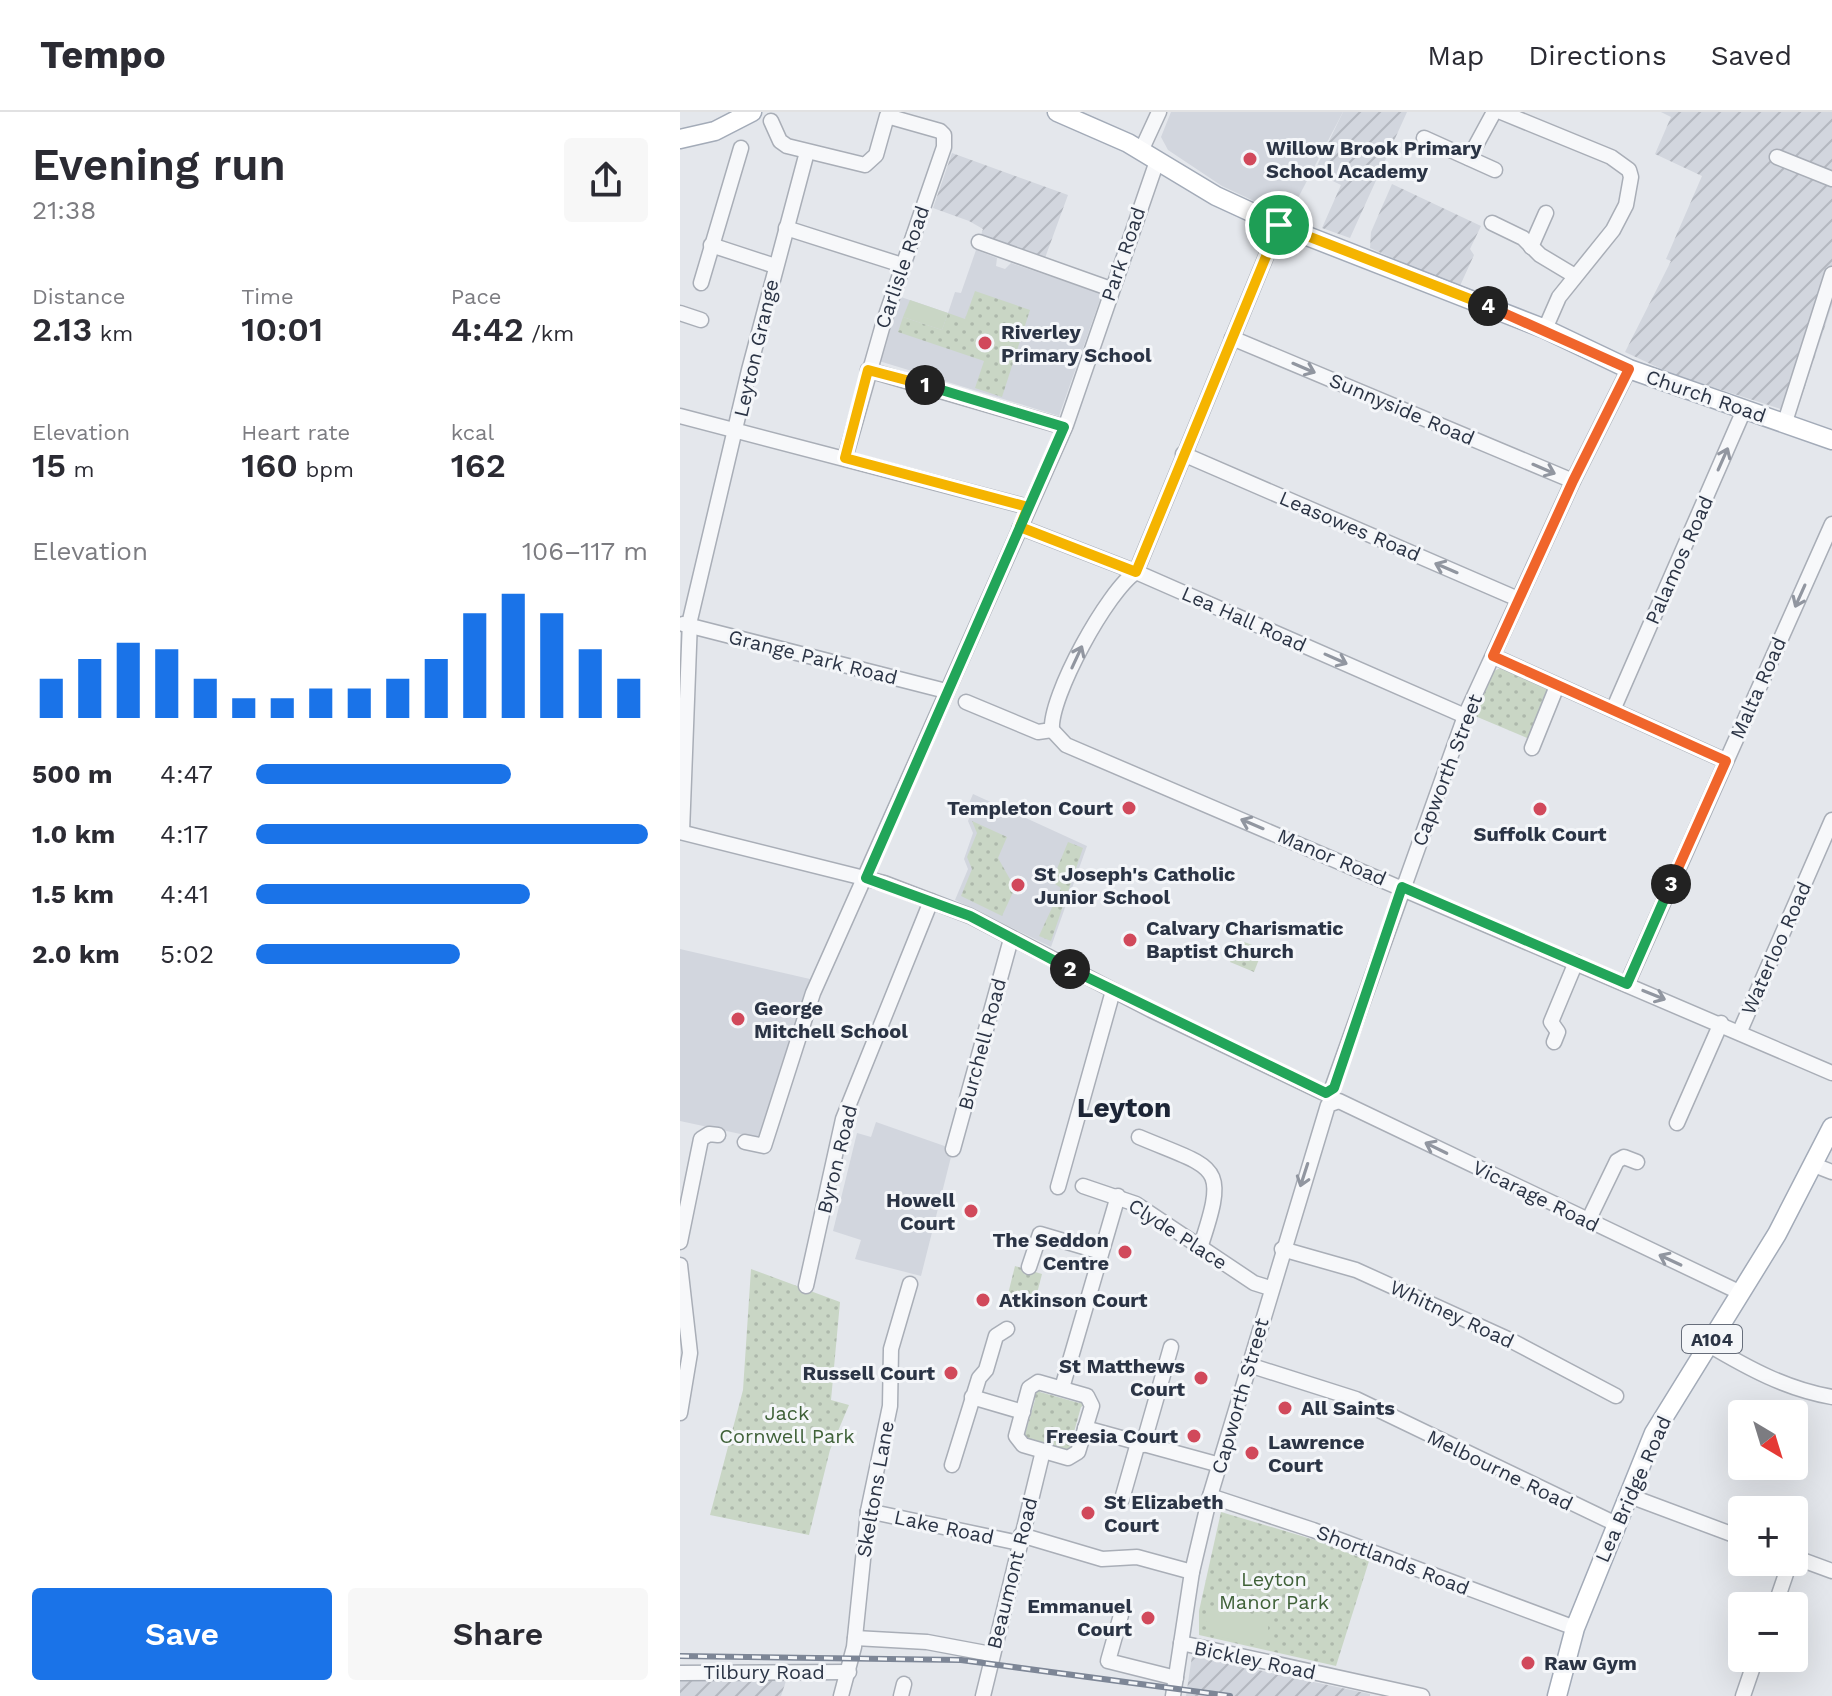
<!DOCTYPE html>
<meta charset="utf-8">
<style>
:root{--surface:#fff;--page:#f7f7f7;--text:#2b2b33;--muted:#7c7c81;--line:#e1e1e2;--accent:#1a73e8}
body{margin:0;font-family:"Work Sans",sans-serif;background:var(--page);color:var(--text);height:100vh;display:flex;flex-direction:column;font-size:30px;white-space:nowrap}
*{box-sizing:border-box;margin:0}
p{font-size:26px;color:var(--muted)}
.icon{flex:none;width:44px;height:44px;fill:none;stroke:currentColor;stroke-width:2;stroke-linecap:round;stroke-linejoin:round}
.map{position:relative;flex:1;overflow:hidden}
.panel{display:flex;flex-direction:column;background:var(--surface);width:680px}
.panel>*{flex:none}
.needle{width:52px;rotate:142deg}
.buttons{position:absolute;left:1048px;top:1288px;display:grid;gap:16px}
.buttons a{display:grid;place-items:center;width:80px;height:80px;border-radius:8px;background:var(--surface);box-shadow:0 8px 32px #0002;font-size:40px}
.pin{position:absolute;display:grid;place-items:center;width:68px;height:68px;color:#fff;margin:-34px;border:4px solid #fff;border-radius:50%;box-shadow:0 2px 8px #0007}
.km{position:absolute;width:40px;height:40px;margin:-20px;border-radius:50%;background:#222;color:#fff;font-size:22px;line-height:40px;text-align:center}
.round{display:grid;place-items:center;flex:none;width:84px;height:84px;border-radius:8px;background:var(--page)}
.head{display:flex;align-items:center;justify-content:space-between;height:136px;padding:0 32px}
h1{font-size:44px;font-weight:600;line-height:60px}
.stats{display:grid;grid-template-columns:repeat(3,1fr);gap:12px;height:136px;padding:8px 32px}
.stats div{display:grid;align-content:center}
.stats b{font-size:34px;font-weight:600}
.stats small{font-size:22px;font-weight:400}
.stats p{font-size:22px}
.chart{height:224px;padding:16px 32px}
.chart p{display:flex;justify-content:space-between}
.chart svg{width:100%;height:144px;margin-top:8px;stroke:var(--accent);stroke-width:6}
.action{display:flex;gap:16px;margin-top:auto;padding:16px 32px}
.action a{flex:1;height:92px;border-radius:8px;background:var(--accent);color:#fff;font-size:32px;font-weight:600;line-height:92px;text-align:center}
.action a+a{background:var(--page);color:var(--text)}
ul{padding:0 32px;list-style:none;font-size:26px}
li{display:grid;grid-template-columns:128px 96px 1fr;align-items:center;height:60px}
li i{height:20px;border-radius:10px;background:var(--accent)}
header{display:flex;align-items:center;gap:48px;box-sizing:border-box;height:112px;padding:0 40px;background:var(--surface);border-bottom:2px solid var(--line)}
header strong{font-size:38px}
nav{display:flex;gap:44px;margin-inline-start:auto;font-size:28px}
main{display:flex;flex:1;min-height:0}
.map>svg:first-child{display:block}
.built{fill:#d2d6de}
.industrial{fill:url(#industrial-furrows)}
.grass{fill:url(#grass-dots)}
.garden{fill:#c9d6c5}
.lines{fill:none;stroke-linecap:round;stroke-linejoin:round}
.minor-casing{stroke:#a9aeb7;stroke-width:17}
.major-casing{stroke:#a3abb8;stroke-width:21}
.minor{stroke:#f7f8fa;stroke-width:14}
.major{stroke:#fff;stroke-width:18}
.rail-casing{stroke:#7d8696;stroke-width:6}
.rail{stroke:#f4f6f9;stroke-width:3;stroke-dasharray:9;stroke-linecap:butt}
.oneway{stroke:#9196a0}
.split-1-casing{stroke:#fff;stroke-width:16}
.split-2-casing{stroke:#fff;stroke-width:16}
.split-3-casing{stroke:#fff;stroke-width:16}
.split-4-casing{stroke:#fff;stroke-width:16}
.split-5-casing{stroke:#fff;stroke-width:16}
.split-1{stroke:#f5b400;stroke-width:10}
.split-2{stroke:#22a559;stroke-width:10}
.split-3{stroke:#22a559;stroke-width:10}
.split-4{stroke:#f0652b;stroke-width:10}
.split-5{stroke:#f5b400;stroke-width:10}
.poi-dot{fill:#d1495b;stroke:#f4f6f9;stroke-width:3}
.labels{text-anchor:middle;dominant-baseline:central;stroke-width:6;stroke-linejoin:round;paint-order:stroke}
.shield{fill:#f4f6f9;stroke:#676e7b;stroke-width:2}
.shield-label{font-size:18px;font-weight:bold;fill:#2b3445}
.poi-label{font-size:20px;font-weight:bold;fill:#2b3445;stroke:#f4f6f9;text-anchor:start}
.street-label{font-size:20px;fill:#2b3445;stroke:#f4f6f9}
.park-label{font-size:20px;fill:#3f6138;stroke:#f4f6f9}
.district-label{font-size:28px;font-weight:bold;fill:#1d2536;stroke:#f4f6f9}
</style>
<header>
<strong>Tempo</strong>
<nav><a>Map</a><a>Directions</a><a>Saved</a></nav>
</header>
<main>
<section class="panel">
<div class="head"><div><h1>Evening run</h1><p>21:38</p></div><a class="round"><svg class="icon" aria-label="share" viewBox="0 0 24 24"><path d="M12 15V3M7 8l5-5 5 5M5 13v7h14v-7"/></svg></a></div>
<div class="stats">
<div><p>Distance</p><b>2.13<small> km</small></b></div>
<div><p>Time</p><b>10:01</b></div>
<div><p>Pace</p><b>4:42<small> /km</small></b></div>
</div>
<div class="stats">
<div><p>Elevation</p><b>15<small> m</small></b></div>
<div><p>Heart rate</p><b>160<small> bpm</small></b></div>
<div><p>kcal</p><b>162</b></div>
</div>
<div class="chart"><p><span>Elevation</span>106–117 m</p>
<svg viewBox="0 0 160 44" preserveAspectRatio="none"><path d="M5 44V32M15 44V26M25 44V21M35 44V23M45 44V32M55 44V38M65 44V38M75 44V35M85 44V35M95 44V32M105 44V26M115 44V12M125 44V6M135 44V12M145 44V23M155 44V32"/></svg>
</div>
<ul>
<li><b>500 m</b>4:47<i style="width:65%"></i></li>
<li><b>1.0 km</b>4:17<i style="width:100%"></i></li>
<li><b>1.5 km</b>4:41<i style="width:70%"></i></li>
<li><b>2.0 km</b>5:02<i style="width:52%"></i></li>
</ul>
<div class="action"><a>Save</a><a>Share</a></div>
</section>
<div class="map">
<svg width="1152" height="1584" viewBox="0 0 1152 1584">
<defs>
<pattern id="industrial-furrows" width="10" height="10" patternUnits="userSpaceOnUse" patternTransform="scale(2)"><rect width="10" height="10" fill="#d2d6de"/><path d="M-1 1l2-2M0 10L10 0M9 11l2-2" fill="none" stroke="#b4b8c0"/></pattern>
<pattern id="grass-dots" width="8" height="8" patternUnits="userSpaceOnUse" patternTransform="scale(2)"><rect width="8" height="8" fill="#c9d6c5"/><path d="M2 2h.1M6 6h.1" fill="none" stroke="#adb8ab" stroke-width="1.8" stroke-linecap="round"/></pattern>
</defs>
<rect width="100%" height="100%" fill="#e4e7ec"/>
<!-- built -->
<g class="built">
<path d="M491,0H663L608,105L542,74L488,38L481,25Z"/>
<path d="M296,138L317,146L316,154L325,157L331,151L422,182L379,304L199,249L221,185L268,201L275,180L281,181Z"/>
<path d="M293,682L407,734L371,835L275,788L288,757L284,747L293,721L288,709L290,704L285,701Z"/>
<path d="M0,837L130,867L79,1026L0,1009Z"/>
<path d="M196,1010L273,1037L241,1164L175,1147L181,1128L153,1119L177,1021L191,1025Z"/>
</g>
<!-- industrial -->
<g class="industrial">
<path d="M663,0H727L670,126L642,116L661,73L634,60Z"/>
<path d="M981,0H1152V193L1116,302L992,262L945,240L991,149L986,147L1022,64L975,42L991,5Z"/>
<path d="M272,41L388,83L365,146L301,123L303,117L289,109L253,96Z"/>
<path d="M712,72L801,114L790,137L794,143L779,176L690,136L691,120Z"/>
<path d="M512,1544L690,1582V1584H506Z"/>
<path d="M109,1560L101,1584H0V1565Z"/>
</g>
<!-- grass -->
<g class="grass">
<path d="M295,179L350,198L322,285L295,276L304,249L218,220L223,205L262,218L268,201L285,207Z"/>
<path d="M820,556L873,577L852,628L795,604L814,559Z"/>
<path d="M292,709L327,725L318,746L335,776L322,804L281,784L292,757L287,745L297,721Z"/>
<path d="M388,730L403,736L371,829L359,824L381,776L375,772L378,765L374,764Z"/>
<path d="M559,828L583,837L574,860L550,850Z"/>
<path d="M335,1154L362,1162L355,1189L328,1182Z"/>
<path d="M71,1157L160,1190L151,1288L169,1293L150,1338L129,1423L30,1403L63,1278Z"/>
<path d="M360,1276V1280L399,1291L400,1287L406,1292L401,1295L390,1334L394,1335L386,1341V1337L346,1327L341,1321L345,1322L355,1288L350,1286L353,1279Z"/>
<path d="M541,1400L635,1428L689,1449L656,1554L519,1523V1499Z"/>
</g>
<!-- garden -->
<g class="garden">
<path d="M230,188L268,201L262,218L223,205Z"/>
<path d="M534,1493L588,1506V1524H584L582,1534L527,1522L529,1512L526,1510Z"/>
</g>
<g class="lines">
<defs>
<g id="minor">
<path d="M821,0L931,45L949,58L951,65L946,93L933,118L879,185L865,217"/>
<path d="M91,9L100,29L107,34L185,53L196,43L207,4L260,19L264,23V35L204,209L165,346"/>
<path d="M744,26L815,58"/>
<path d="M461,39L479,0"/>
<path d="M1097,45L1152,67"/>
<path d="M789,46L814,0"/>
<path d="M812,111L843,126L860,143L895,164"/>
<path d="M106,116L222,153"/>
<path d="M299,130L431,177"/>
<path d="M31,133L95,154"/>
<path d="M851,135L866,101"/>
<path d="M21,171L61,36"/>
<path d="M0,201L21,208"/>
<path d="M552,226L893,369"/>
<path d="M188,258L384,315"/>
<path d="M0,304L348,395"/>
<path d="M1105,310L1152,162"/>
<path d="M503,342L838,487"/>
<path d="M340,415L456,460L785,604"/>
<path d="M456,460L599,113"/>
<path d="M3,512L266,579"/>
<path d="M813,544L1046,649"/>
<path d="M286,590L358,620L372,618"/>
<path d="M933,598L1064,298"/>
<path d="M372,618L386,633L1152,961"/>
<path d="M372,618C369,585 428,478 456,460"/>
<path d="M852,636L877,574"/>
<path d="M0,720L204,771L290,804L471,898L642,980L651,979L785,604L893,369L949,257"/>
<path d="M2,720L10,508L69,258L127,40"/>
<path d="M947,872L1152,412"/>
<path d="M1060,919L1152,708"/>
<path d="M874,930L878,920L871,910L896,850"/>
<path d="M997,1011L1041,911"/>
<path d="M459,1025C537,1058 549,1050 520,1136"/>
<path d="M65,1030L84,1034L133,881L386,313L477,49"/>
<path d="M273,1037L331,827"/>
<path d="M1134,1053L1152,1060"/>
<path d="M403,1074L456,1092L574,1171L590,1176"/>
<path d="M378,1075L433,879"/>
<path d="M908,1109L937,1049L944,1045L957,1050"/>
<path d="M0,1130L21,1027L29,1022L38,1023"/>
<path d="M602,1137L676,1158L830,1228L936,1284"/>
<path d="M0,1153L10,1241L0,1301"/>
<path d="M349,1155L360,1122L421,1140"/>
<path d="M126,1174L163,1007L251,789"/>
<path d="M1029,1233C1068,1256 1106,1277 1152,1285"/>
<path d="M569,1253L676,1287L936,1412"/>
<path d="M358,1270L407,1284L412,1294L398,1340L388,1346L343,1333L336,1324L349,1276Z"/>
<path d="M382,1276L438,1084"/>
<path d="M292,1285L343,1300"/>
<path d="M405,1316L540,1353"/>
<path d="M463,1333L491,1235"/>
<path d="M272,1353L299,1266L306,1258L316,1224L327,1217"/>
<path d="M947,1383L1062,1426"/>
<path d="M530,1384L633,1418L895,1516"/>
<path d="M442,1387L458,1331"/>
<path d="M188,1399L339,1431"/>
<path d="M341,1423L422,1447L457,1445L512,1460"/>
<path d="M1114,1445L1152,1459"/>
<path d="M1095,1494L1110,1450"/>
<path d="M441,1503L428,1549L496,1566"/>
<path d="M175,1526L247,1530L311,1542"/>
<path d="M501,1531L742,1584"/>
<path d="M0,1561L169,1560"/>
<path d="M161,1584L174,1535L188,1399L210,1294L211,1237L230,1172"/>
<path d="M221,1584L224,1572"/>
<path d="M303,1584L363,1339"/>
<path d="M493,1584L512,1460L530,1384L648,993L659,989L1061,1181"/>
<path d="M1063,1584L1076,1546"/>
</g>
<g id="major">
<path d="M377,0L448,31L536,84L599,113L865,217L949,257L1152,328"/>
<path d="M0,27L35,19L72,0"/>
<path d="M877,1584L895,1516L974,1321L1097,1122L1152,1015"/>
</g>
</defs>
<!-- minor casing -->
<use href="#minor" class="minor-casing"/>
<!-- major casing -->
<use href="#major" class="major-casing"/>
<!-- minor -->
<use href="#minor" class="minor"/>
<!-- major -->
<use href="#major" class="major"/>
<defs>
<path id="rail" d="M0,1544L281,1548L550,1584"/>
</defs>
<!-- rail casing -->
<use href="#rail" class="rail-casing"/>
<!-- rail -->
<use href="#rail" class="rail"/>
</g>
<!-- one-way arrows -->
<defs><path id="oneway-shaft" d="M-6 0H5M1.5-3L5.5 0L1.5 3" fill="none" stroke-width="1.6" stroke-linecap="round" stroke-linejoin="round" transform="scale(2)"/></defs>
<g class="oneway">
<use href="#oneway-shaft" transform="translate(624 256) rotate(23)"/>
<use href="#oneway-shaft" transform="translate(1043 347) rotate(-66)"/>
<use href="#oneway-shaft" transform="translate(864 357) rotate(23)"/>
<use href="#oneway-shaft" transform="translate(766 456) rotate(-157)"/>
<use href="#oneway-shaft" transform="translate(1120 484) rotate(114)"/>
<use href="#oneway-shaft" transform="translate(397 545) rotate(-65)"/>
<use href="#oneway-shaft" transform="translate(656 547) rotate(24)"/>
<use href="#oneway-shaft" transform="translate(572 712) rotate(-157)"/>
<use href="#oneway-shaft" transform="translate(974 883) rotate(22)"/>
<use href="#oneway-shaft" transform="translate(756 1036) rotate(-154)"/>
<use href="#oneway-shaft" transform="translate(624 1063) rotate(108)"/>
<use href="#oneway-shaft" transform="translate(990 1148) rotate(-155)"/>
</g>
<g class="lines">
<defs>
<path id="split-1" d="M245,273L188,258L165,346L348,395L340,415L456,460L599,113"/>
<path id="split-2" d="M245,273L384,315L186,766L290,804L390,857"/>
<path id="split-3" d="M390,857L646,981L654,976L722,775L947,872L991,772"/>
<path id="split-4" d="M808,194L949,257L893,369L813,544L1046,649L991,772"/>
<path id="split-5" d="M599,113L808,194"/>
</defs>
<!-- split-1 casing -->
<use href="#split-1" class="split-1-casing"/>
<!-- split-2 casing -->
<use href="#split-2" class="split-2-casing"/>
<!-- split-3 casing -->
<use href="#split-3" class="split-3-casing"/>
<!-- split-4 casing -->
<use href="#split-4" class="split-4-casing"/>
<!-- split-5 casing -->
<use href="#split-5" class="split-5-casing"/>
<!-- split-1 -->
<use href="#split-1" class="split-1"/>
<!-- split-2 -->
<use href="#split-2" class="split-2"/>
<!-- split-3 -->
<use href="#split-3" class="split-3"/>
<!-- split-4 -->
<use href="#split-4" class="split-4"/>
<!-- split-5 -->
<use href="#split-5" class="split-5"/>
</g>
<!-- markers -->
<g class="poi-dot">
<circle cx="570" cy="47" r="8"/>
<circle cx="305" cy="231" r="8"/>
<circle cx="449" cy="696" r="8"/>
<circle cx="860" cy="697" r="8"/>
<circle cx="338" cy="773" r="8"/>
<circle cx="450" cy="828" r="8"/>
<circle cx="58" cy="907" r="8"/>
<circle cx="291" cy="1099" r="8"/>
<circle cx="445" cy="1140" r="8"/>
<circle cx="303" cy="1188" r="8"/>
<circle cx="271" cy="1261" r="8"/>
<circle cx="521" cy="1266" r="8"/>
<circle cx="605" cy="1296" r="8"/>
<circle cx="514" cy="1324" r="8"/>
<circle cx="572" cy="1341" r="8"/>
<circle cx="408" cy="1401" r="8"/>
<circle cx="468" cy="1506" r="8"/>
<circle cx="848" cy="1551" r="8"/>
</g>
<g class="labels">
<!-- shield labels -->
<rect class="shield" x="1002" y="1213" width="60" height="28" rx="6"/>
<g class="shield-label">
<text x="1032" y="1227">A104</text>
</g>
<!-- poi labels -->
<g class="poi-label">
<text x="586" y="36">Willow Brook Primary<tspan x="586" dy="23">School Academy</tspan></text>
<text x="321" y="220">Riverley<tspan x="321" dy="23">Primary School</tspan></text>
<text x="433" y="696" text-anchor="end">Templeton Court</text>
<text x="860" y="722" text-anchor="middle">Suffolk Court</text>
<text x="354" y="762">St Joseph's Catholic<tspan x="354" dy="23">Junior School</tspan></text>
<text x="466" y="816">Calvary Charismatic<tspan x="466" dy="23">Baptist Church</tspan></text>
<text x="74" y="896">George<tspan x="74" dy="23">Mitchell School</tspan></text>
<text x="275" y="1088" text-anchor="end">Howell<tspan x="275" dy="23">Court</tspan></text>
<text x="429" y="1128" text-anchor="end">The Seddon<tspan x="429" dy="23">Centre</tspan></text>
<text x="319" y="1188">Atkinson Court</text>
<text x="505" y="1254" text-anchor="end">St Matthews<tspan x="505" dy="23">Court</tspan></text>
<text x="255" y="1261" text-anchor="end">Russell Court</text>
<text x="621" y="1296">All Saints</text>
<text x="498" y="1324" text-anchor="end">Freesia Court</text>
<text x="588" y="1330">Lawrence<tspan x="588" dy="23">Court</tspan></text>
<text x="424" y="1390">St Elizabeth<tspan x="424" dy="23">Court</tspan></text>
<text x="452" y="1494" text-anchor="end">Emmanuel<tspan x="452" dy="23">Court</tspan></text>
<text x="864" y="1551">Raw Gym</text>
</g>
<!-- street labels -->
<g class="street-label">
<text transform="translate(443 142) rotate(-71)">Park Road</text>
<text transform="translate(222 155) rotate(-71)">Carlisle Road</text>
<text transform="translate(76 236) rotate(-77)">Leyton Grange</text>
<text transform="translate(1026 284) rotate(19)">Church Road</text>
<text transform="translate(722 297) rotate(23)">Sunnyside Road</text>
<text transform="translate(670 414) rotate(23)">Leasowes Road</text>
<text transform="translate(999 448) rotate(-66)">Palamos Road</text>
<text transform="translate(564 507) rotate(24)">Lea Hall Road</text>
<text transform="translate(133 545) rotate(14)">Grange Park Road</text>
<text transform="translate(1078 576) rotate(-66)">Malta Road</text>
<text transform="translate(767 658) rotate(-69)">Capworth Street</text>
<text transform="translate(652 745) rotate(23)">Manor Road</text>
<text transform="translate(1096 836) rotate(-66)">Waterloo Road</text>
<text transform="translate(302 932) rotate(-75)">Burchell Road</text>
<text transform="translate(157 1047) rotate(-76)">Byron Road</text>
<text transform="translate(856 1084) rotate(26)">Vicarage Road</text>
<text transform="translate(498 1122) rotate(33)">Clyde Place</text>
<text transform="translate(772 1202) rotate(25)">Whitney Road</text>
<text transform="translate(560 1284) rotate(-74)">Capworth Street</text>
<text transform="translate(820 1358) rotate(26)">Melbourne Road</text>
<text transform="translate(195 1377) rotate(-80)">Skeltons Lane</text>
<text transform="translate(953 1377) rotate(-66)">Lea Bridge Road</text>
<text transform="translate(264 1415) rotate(12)">Lake Road</text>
<text transform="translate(713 1448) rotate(21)">Shortlands Road</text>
<text transform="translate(332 1461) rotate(-76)">Beaumont Road</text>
<text transform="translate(575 1548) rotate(12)">Bickley Road</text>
<text x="84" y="1560">Tilbury Road</text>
</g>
<!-- park labels -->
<g class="park-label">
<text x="107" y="1301">Jack<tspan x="107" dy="23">Cornwell Park</tspan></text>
<text x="594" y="1467">Leyton<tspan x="594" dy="23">Manor Park</tspan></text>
</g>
<!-- district labels -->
<g class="district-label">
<text x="444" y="995">Leyton</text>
</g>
</g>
</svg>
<div class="buttons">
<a><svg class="needle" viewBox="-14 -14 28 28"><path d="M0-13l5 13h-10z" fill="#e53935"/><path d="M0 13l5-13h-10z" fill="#7c7c81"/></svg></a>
<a>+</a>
<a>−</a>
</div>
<div class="pin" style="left:599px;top:113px;background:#1e9e55"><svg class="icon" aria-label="arrive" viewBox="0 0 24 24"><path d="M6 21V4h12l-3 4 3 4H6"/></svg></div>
<b class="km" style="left:245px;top:273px">1</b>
<b class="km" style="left:390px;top:857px">2</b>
<b class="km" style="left:991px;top:772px">3</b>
<b class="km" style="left:808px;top:194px">4</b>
</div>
</main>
